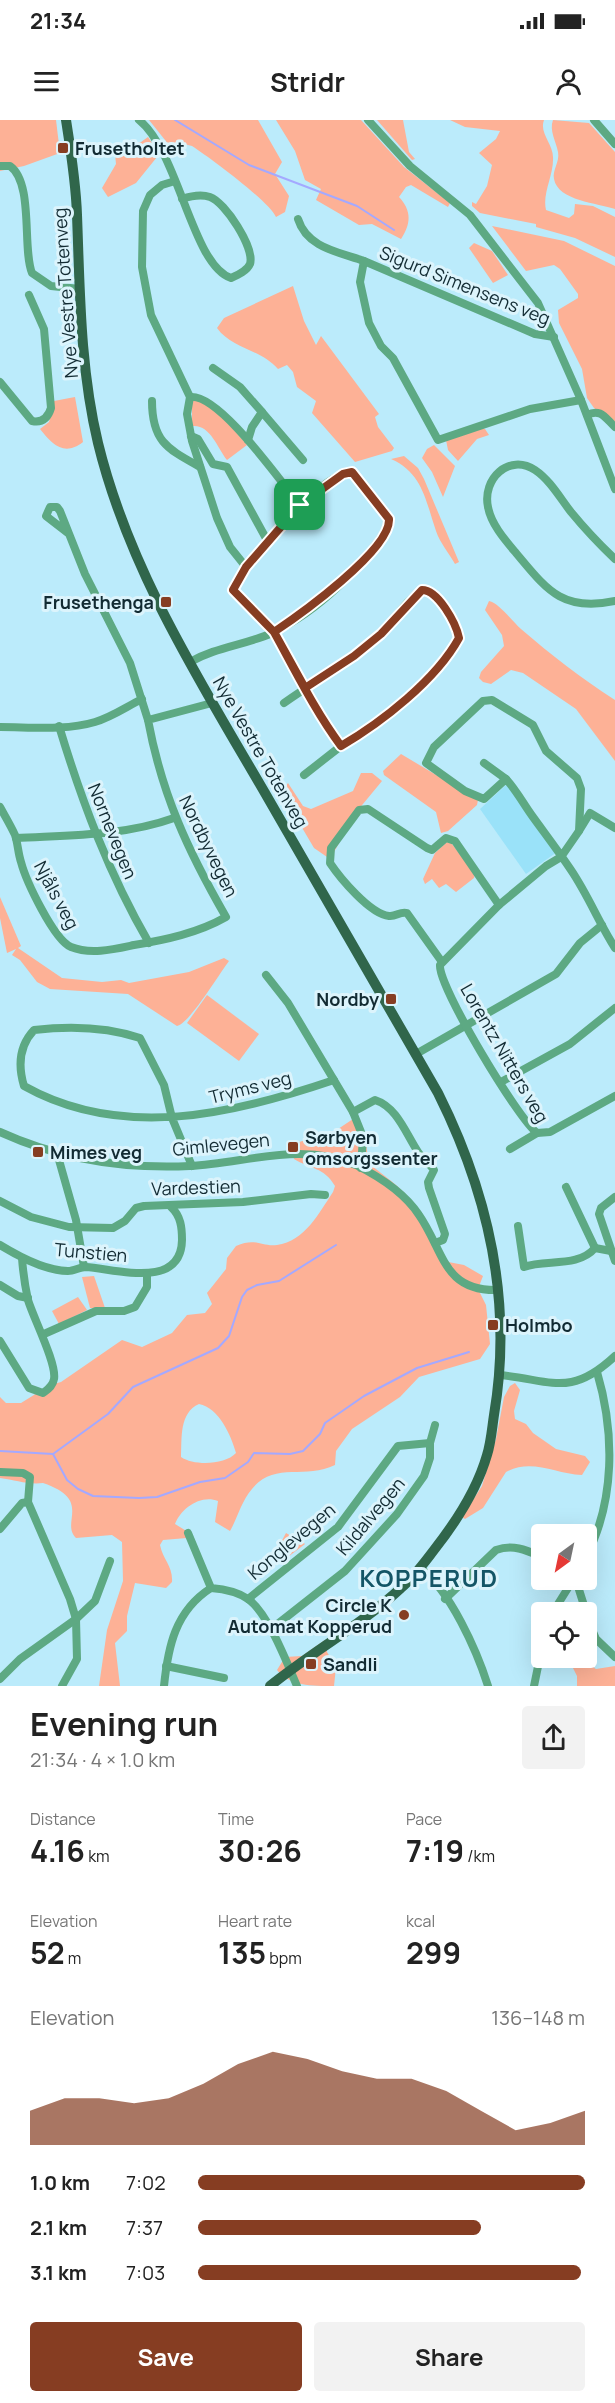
<!DOCTYPE html>
<meta charset="utf-8">
<style>
:root{--surface:#fff;--page:#f2f2f2;--text:#222;--muted:#767676;--accent:#863d22}
body{margin:0;font-family:Manrope,sans-serif;background:var(--page);color:var(--text);height:100vh;display:flex;flex-direction:column;font-size:22px;white-space:nowrap}
*{box-sizing:border-box;margin:0}
p{font-size:20px;color:var(--muted)}
.icon{flex:none;width:33px;height:33px;fill:none;stroke:currentColor;stroke-width:2;stroke-linecap:round;stroke-linejoin:round}
.map{position:relative;height:1566px;overflow:hidden}
.details{display:flex;flex-direction:column;background:var(--surface);flex:1}
.details>*{flex:none}
.needle{width:39px;rotate:213deg}
.buttons{position:absolute;left:531px;top:1404px;display:grid;gap:12px}
.buttons a{display:grid;place-items:center;width:66px;height:66px;border-radius:6px;background:var(--surface);box-shadow:0 6px 24px #0002;font-size:30px}
.pin{position:absolute;display:grid;place-items:center;width:51px;height:51px;color:#fff;margin:-26px;border-radius:12px;box-shadow:0 3px 9px #0006}
.round{display:grid;place-items:center;flex:none;width:63px;height:63px;border-radius:6px;background:var(--page)}
.summary{display:flex;align-items:center;justify-content:space-between;height:102px;padding:0 30px}
h1{font-size:33px;font-weight:700;line-height:45px}
.metrics{display:grid;grid-template-columns:repeat(3,1fr);gap:9px;height:102px;padding:6px 30px}
.metrics div{display:grid;align-content:center}
.metrics b{font-size:30px;font-weight:700}
.metrics small{font-size:16px;font-weight:400}
.metrics p{font-size:16px}
.chart{height:168px;padding:12px 30px}
.chart p{display:flex;justify-content:space-between}
.chart svg{width:100%;height:108px;margin-top:6px;fill:var(--accent);opacity:.7}
.cta{display:flex;gap:12px;margin-top:auto;padding:12px 30px}
.cta a{flex:1;height:69px;border-radius:6px;background:var(--accent);color:#fff;font-size:24px;font-weight:700;line-height:69px;text-align:center}
.cta a+a{background:var(--page);color:var(--text)}
ul{padding:0 30px;list-style:none;font-size:20px}
li{display:grid;grid-template-columns:96px 72px 1fr;align-items:center;height:45px}
li i{height:15px;border-radius:8px;background:var(--accent)}
.status{display:flex;justify-content:space-between;align-items:center;height:42px;padding:0 30px;background:var(--surface);direction:ltr}
.status svg{height:16px;fill:currentColor}
header{display:flex;justify-content:space-between;align-items:center;height:78px;padding:0 30px;background:var(--surface);font-size:27px;font-weight:700}
.map>svg:first-child{display:block}
.built{fill:#9ae2f9}
.green{fill:#fdb196;fill-rule:evenodd}
.lines{fill:none;stroke-linecap:round;stroke-linejoin:round}
.stream{stroke:#a4a9ff;stroke-width:2}
.minor{stroke:#5da983;stroke-width:8}
.major{stroke:#30664b;stroke-width:10}
.route-casing{stroke:#fff;stroke-width:12}
.route{stroke:#863d22;stroke-width:8}
.poi-dot{fill:#863d22;stroke:#dcf4fc;stroke-width:2}
.labels{text-anchor:middle;dominant-baseline:central;stroke-width:6;stroke-linejoin:round;paint-order:stroke}
.poi-label{font-size:18px;font-weight:bold;fill:#122b33;stroke:#dcf4fc;text-anchor:start}
.street-label{font-size:18px;fill:#122b33;stroke:#dcf4fc}
.district-label{font-size:24px;font-weight:bold;letter-spacing:1.5px;fill:#145566;stroke:#dcf4fc}
</style>
<div class="status"><b>21:34</b><svg viewBox="0 0 49 12"><path d="M0 12V9h3v3zM5 12V6h3v6zM10 12V3h3v9zM15 12V0h3v12zM26 1h20v11H26zM47 4h2v5h-2z"/></svg></div>
<header><svg class="icon" aria-label="menu" viewBox="0 0 24 24"><path d="M4 6h16M4 12h16M4 18h16"/></svg>Stridr<svg class="icon" aria-label="person" viewBox="0 0 24 24"><circle cx="12" cy="8" r="4"/><path d="M4 21q1-7 8-7t8 7"/></svg></header>
<div class="map">
<svg width="615" height="1566" viewBox="0 0 615 1566">
<rect width="100%" height="100%" fill="#bbebfb"/>
<!-- built -->
<path class="built" d="M507,664L557,732L526,754L480,689Z"/>
<!-- green -->
<g class="green">
<path d="M0,0H56L60,33L24,46L0,51Z"/>
<path d="M149,0H258L282,42L275,54L289,76L285,92L276,97C270,82 209,37 192,26L184,24L173,30Z"/>
<path d="M276,0H361L404,47L450,83L448,87L411,65L406,67L399,77C412,91 411,104 401,119L372,104L359,105L316,80L321,69L305,60L295,31Z"/>
<path d="M377,0H403L409,32L415,39L412,40Z"/>
<path d="M450,0H544C539,13 553,24 553,37C554,55 542,73 546,90L569,98L574,94L575,84L593,86L615,97V137L575,118L536,107V104L480,93L472,86V82L476,84L487,66L492,45L479,33L496,19L500,11L465,7Z"/>
<path d="M553,0L589,3L615,32V89C598,83 558,81 554,59C552,50 560,42 558,32C556,21 549,11 553,0Z"/>
<path d="M148,17L158,32L157,37L136,63L108,77L102,68L116,44L115,34L120,24L141,22Z"/>
<path d="M492,106L564,121L615,146V302L594,288L587,278L582,249L559,203L558,190L578,178V174L560,149L554,145L526,151Z"/>
<path d="M474,123L492,131L508,155L493,163L469,128Z"/>
<path d="M293,166L304,201L316,225L321,216L379,294L375,297L378,307L394,328L392,331L355,342L312,293L316,281L297,267L293,252L287,245L278,249C261,229 232,229 217,208L224,198Z"/>
<path d="M75,277L83,322C64,337 52,324 40,309L49,302L54,281Z"/>
<path d="M197,280L218,291L247,325L227,340C217,327 210,304 192,306V281Z"/>
<path d="M481,308L485,309L489,315L477,319L458,341L448,330L446,320Z"/>
<path d="M434,325L455,346L443,377L432,352L422,338L427,329Z"/>
<path d="M404,336L418,348L424,359L459,442L455,444C449,433 440,423 436,411C426,382 423,353 391,339Z"/>
<path d="M489,481C499,483 512,501 521,509C551,535 581,558 615,580V641L576,589L523,553L511,550L491,564L483,562L479,558L481,552L504,526L502,515L485,490Z"/>
<path d="M401,634L478,680L477,685L448,711L441,713L436,692L384,655L383,651Z"/>
<path d="M361,653H372L382,661L358,690L330,739L314,728L281,672L288,663L303,686L311,689L353,671Z"/>
<path d="M449,720L475,754L474,758L456,772L446,764L439,768L432,759L425,764L423,759L435,733Z"/>
<path d="M0,777L21,826L18,828L62,858L102,862L121,860L129,863L189,852L224,838L229,841C219,854 190,903 177,906L128,874L50,869L37,862L20,840L12,835L16,829L7,833L0,798Z"/>
<path d="M207,875L259,914L239,941L187,903Z"/>
<path d="M353,999L366,1024L369,1044C415,1078 423,1088 443,1141L464,1145L483,1156L478,1169L486,1185L490,1224L480,1239L419,1257L400,1277L352,1309L336,1331L335,1345C305,1360 274,1341 252,1369C241,1382 238,1397 230,1411L215,1402L218,1381C201,1374 181,1388 175,1404L188,1412L187,1418L163,1420L160,1425C163,1440 173,1446 172,1462L166,1468L135,1463L127,1496V1511L115,1523L120,1566H99L107,1510L123,1461L122,1422L112,1415L76,1418C60,1402 93,1380 43,1363C29,1365 15,1360 0,1358V1277L6,1283H21L50,1265L61,1262L122,1220L142,1227L172,1213L187,1195L205,1193L212,1184L207,1173L226,1149L227,1138L236,1126C256,1117 261,1127 277,1125C305,1121 319,1093 333,1072L335,1066C324,1047 310,1049 294,1039L292,1031L296,1023L335,1011ZM199,1284C219,1288 231,1315 236,1333C225,1345 194,1346 181,1337C182,1318 179,1293 199,1284Z"/>
<path d="M94,1156L105,1188H90L82,1157Z"/>
<path d="M78,1177L87,1190L59,1204L52,1191Z"/>
<path d="M515,1263L520,1270L514,1291L515,1299L526,1304L533,1313L556,1329L585,1336L590,1342L582,1355C555,1354 532,1338 506,1352L483,1388L465,1399L462,1397L482,1366L496,1319L504,1277L510,1266Z"/>
<path d="M286,1413L291,1416L293,1414L305,1424L284,1440L279,1426Z"/>
<path d="M325,1520L327,1532L336,1547L334,1566C312,1566 289,1566 277,1550L285,1537L302,1536Z"/>
<path d="M572,1538H581L596,1549L615,1546V1566H577V1556L569,1540Z"/>
</g>
<g class="lines">
<!-- stream -->
<g class="stream">
<path d="M175,0L249,45L357,86L394,110"/>
<path d="M0,1331L53,1334L108,1294L133,1267L218,1228L229,1216L242,1177L247,1170L257,1165L279,1161L336,1125"/>
<path d="M53,1334L67,1360L78,1369L93,1376L139,1378L157,1377L200,1362L225,1358L248,1342L254,1333L290,1334L303,1331L320,1314L325,1303L364,1276L417,1248L469,1232"/>
</g>
<!-- minor -->
<g class="minor">
<path d="M139,0C179,32 192,145 231,158C238,155 247,151 250,144C255,128 225,82 210,77C201,74 191,76 182,79"/>
<path d="M368,0L410,46L470,95L538,183L581,280L615,369"/>
<path d="M594,0L615,24"/>
<path d="M0,46H10C34,63 22,129 32,153L51,166L80,169"/>
<path d="M175,61L162,65L150,75L143,91L142,147L151,195L190,277L187,294L192,321L217,398L230,427L246,447"/>
<path d="M298,99C307,128 339,132 364,141"/>
<path d="M554,217L535,214L364,141L360,162L369,203L381,226L393,238L438,320L530,289L581,280"/>
<path d="M213,248L240,267L262,292"/>
<path d="M0,262L32,301C42,303 48,298 51,288L44,209L29,175"/>
<path d="M190,277C219,273 280,361 300,385"/>
<path d="M152,281C152,322 168,329 200,347"/>
<path d="M587,295C601,288 605,298 615,307"/>
<path d="M191,316L198,319L213,344L227,347L268,422"/>
<path d="M248,320L252,307L262,292L303,340"/>
<path d="M68,413L46,396L50,387H57L60,391L85,454L130,543L148,600"/>
<path d="M615,439C599,424 585,409 571,392C560,378 550,360 535,350C509,333 482,359 488,387C491,404 505,420 516,433C547,470 562,492 615,481"/>
<path d="M190,542C216,527 245,525 272,513C319,491 363,447 390,404L389,399L353,352C324,349 256,434 239,457L234,466L236,475L274,512L326,604L341,626C381,602 437,560 459,518C456,503 438,470 422,470C405,481 394,501 380,515C351,542 316,560 284,583"/>
<path d="M59,606C82,682 109,754 149,823"/>
<path d="M0,607C30,607 65,611 95,602C112,597 126,587 142,579"/>
<path d="M484,643L506,659"/>
<path d="M304,655L341,626"/>
<path d="M0,687C5,696 11,706 15,715C18,724 18,733 21,742C26,761 54,820 71,827C91,835 115,829 134,825C165,820 198,813 226,797C188,731 162,675 148,600L212,583"/>
<path d="M579,711L590,693L615,708"/>
<path d="M16,718C69,715 124,716 174,698"/>
<path d="M442,842L407,793C400,791 396,797 389,796C370,794 340,758 330,743L331,728L359,690L368,689L427,728L432,730L446,718L455,721L499,785"/>
<path d="M266,855L288,883L353,992L363,1017L361,1048"/>
<path d="M416,934L556,854L580,823L602,805"/>
<path d="M501,962L570,924L615,888"/>
<path d="M353,992L375,980C397,987 406,1014 418,1032C422,1038 429,1043 434,1050L428,1062L429,1068L445,1114L443,1120L435,1123"/>
<path d="M0,1012C59,1039 125,1049 190,1046C247,1043 301,1021 356,1045C380,1057 404,1072 419,1095C444,1131 443,1171 497,1170"/>
<path d="M537,1013L550,1012L615,976"/>
<path d="M510,1029L537,1013C518,999 438,866 440,845L499,785L546,746L561,737L579,711L581,669L577,658L546,631L533,605L492,580L483,581L434,627L426,643L465,671L484,679L506,659C517,671 524,685 533,697C546,715 559,732 571,750C588,775 599,803 615,828"/>
<path d="M57,1033L76,1100L84,1147"/>
<path d="M192,1046L172,998L164,965L140,918C107,907 68,906 34,910C19,926 18,946 24,966C122,1021 234,994 334,960"/>
<path d="M566,1067L595,1128"/>
<path d="M615,1077L601,1088L599,1094L615,1141"/>
<path d="M0,1081L31,1097L69,1107L113,1108L125,1101L136,1088L144,1086L243,1082L311,1074L325,1075"/>
<path d="M518,1106L524,1147C546,1139 578,1148 595,1128L611,1131"/>
<path d="M0,1125C18,1136 46,1151 68,1151C74,1151 80,1147 86,1147C116,1149 181,1170 182,1120C182,1108 181,1096 171,1087"/>
<path d="M0,1165L18,1176L28,1178"/>
<path d="M44,1214L96,1191H124L135,1187L147,1167V1155"/>
<path d="M0,1221L29,1268L43,1273C48,1269 53,1266 54,1259C57,1244 33,1197 28,1180C25,1166 23,1152 22,1138"/>
<path d="M500,1255C552,1260 570,1278 615,1236"/>
<path d="M0,1352L23,1353L30,1357L28,1382L70,1479L76,1499L77,1539L62,1566"/>
<path d="M0,1409L22,1383L28,1382"/>
<path d="M188,1413L211,1468C223,1469 238,1472 248,1479C268,1493 287,1543 297,1566"/>
<path d="M586,1437C615,1381 615,1313 597,1252"/>
<path d="M420,1448C450,1470 477,1531 488,1566"/>
<path d="M576,1460L586,1492"/>
<path d="M248,1479L338,1407L398,1326L430,1323"/>
<path d="M445,1479L496,1430C513,1424 526,1430 542,1437"/>
<path d="M553,1492L573,1460"/>
<path d="M586,1495L596,1519L615,1537"/>
<path d="M270,1510L345,1451L397,1394L424,1356L430,1338V1323L435,1305"/>
<path d="M166,1546L224,1558"/>
<path d="M0,1559L20,1539L76,1499L95,1481L110,1441"/>
<path d="M164,1566C168,1527 175,1491 211,1468"/>
<path d="M534,1566L542,1527"/>
</g>
<!-- major -->
<path class="major" d="M66,0C71,32 76,63 77,95C80,172 80,248 98,323C129,450 200,561 265,673C323,773 381,873 438,973C488,1073 513,1183 494,1295C492,1308 491,1323 487,1335C477,1370 456,1402 434,1430C424,1443 414,1457 401,1468C361,1505 312,1532 270,1566"/>
</g>
<g class="lines">
<defs>
<path id="route" d="M300,385L246,447L233,470L274,512L305,568L354,536L381,514L422,470C438,470 456,503 459,518C436,560 382,602 341,626C315,591 295,550 274,512C298,496 391,430 389,399L352,352L343,354L300,385"/>
</defs>
<!-- route casing -->
<use href="#route" class="route-casing"/>
<!-- route -->
<use href="#route" class="route"/>
</g>
<!-- markers -->
<g class="poi-dot">
<rect x="57" y="22" width="12" height="12" rx="3"/>
<rect x="160" y="476" width="12" height="12" rx="3"/>
<rect x="385" y="873" width="12" height="12" rx="3"/>
<rect x="287" y="1021" width="12" height="12" rx="3"/>
<rect x="32" y="1026" width="12" height="12" rx="3"/>
<rect x="487" y="1199" width="12" height="12" rx="3"/>
<circle cx="404" cy="1495" r="6"/>
<rect x="305" y="1538" width="12" height="12" rx="3"/>
</g>
<g class="labels">
<!-- poi labels -->
<g class="poi-label">
<text x="75" y="28">Frusetholtet</text>
<text x="154" y="482" text-anchor="end">Frusethenga</text>
<text x="379" y="879" text-anchor="end">Nordby</text>
<text x="305" y="1017">Sørbyen<tspan x="305" dy="21">omsorgssenter</tspan></text>
<text x="50" y="1032">Mimes veg</text>
<text x="505" y="1205">Holmbo</text>
<text x="392" y="1485" text-anchor="end">Circle K<tspan x="392" dy="21">Automat Kopperud</tspan></text>
<text x="323" y="1544">Sandli</text>
</g>
<!-- street labels -->
<g class="street-label">
<text transform="translate(465 165) rotate(22)">Sigurd Simensens veg</text>
<text transform="translate(65 173) rotate(-94)">Nye Vestre Totenveg</text>
<text transform="translate(261 632) rotate(60)">Nye Vestre Totenveg</text>
<text transform="translate(113 711) rotate(68)">Nornevegen</text>
<text transform="translate(209 726) rotate(64)">Nordbyvegen</text>
<text transform="translate(57 775) rotate(62)">Njåls veg</text>
<text transform="translate(505 933) rotate(60)">Lorentz Nitters veg</text>
<text transform="translate(250 967) rotate(-14)">Tryms veg</text>
<text transform="translate(221 1024) rotate(-6)">Gimlevegen</text>
<text transform="translate(196 1067) rotate(-2)">Vardestien</text>
<text transform="translate(91 1132) rotate(5)">Tunstien</text>
<text transform="translate(370 1396) rotate(-50)">Kildalvegen</text>
<text transform="translate(291 1421) rotate(-40)">Konglevegen</text>
</g>
<!-- district labels -->
<g class="district-label">
<text x="429" y="1457">KOPPERUD</text>
</g>
</g>
</svg>
<div class="buttons">
<a><svg class="needle" viewBox="-14 -14 28 28"><path d="M0-13l5 13h-10z" fill="#e53935"/><path d="M0 13l5-13h-10z" fill="#767676"/></svg></a>
<a><svg class="icon" aria-label="locate" viewBox="0 0 24 24"><circle cx="12" cy="12" r="6"/><path d="M12 2v4M12 18v4M2 12h4M18 12h4"/></svg></a>
</div>
<div class="pin" style="left:300px;top:385px;background:#1e9e55"><svg class="icon" aria-label="arrive" viewBox="0 0 24 24"><path d="M6 21V4h12l-3 4 3 4H6"/></svg></div>
</div>
<section class="details">
<div class="summary"><div><h1>Evening run</h1><p>21:34 · 4 × 1.0 km</p></div><a class="round"><svg class="icon" aria-label="share" viewBox="0 0 24 24"><path d="M12 15V3M7 8l5-5 5 5M5 13v7h14v-7"/></svg></a></div>
<div class="metrics">
<div><p>Distance</p><b>4.16<small> km</small></b></div>
<div><p>Time</p><b>30:26</b></div>
<div><p>Pace</p><b>7:19<small> /km</small></b></div>
</div>
<div class="metrics">
<div><p>Elevation</p><b>52<small> m</small></b></div>
<div><p>Heart rate</p><b>135<small> bpm</small></b></div>
<div><p>kcal</p><b>299</b></div>
</div>
<div class="chart"><p><span>Elevation</span>136–148 m</p>
<svg viewBox="0 0 160 44" preserveAspectRatio="none"><path d="M0 44V30L10 25L20 25L30 27L40 25L50 19L60 11L70 6L80 9L90 14L100 17L110 17L120 22L130 30L140 38L150 35L160 30V44z"/></svg>
</div>
<ul>
<li><b>1.0 km</b>7:02<i style="width:100%"></i></li>
<li><b>2.1 km</b>7:37<i style="width:73%"></i></li>
<li><b>3.1 km</b>7:03<i style="width:99%"></i></li>
</ul>
<div class="cta"><a>Save</a><a>Share</a></div>
</section>
